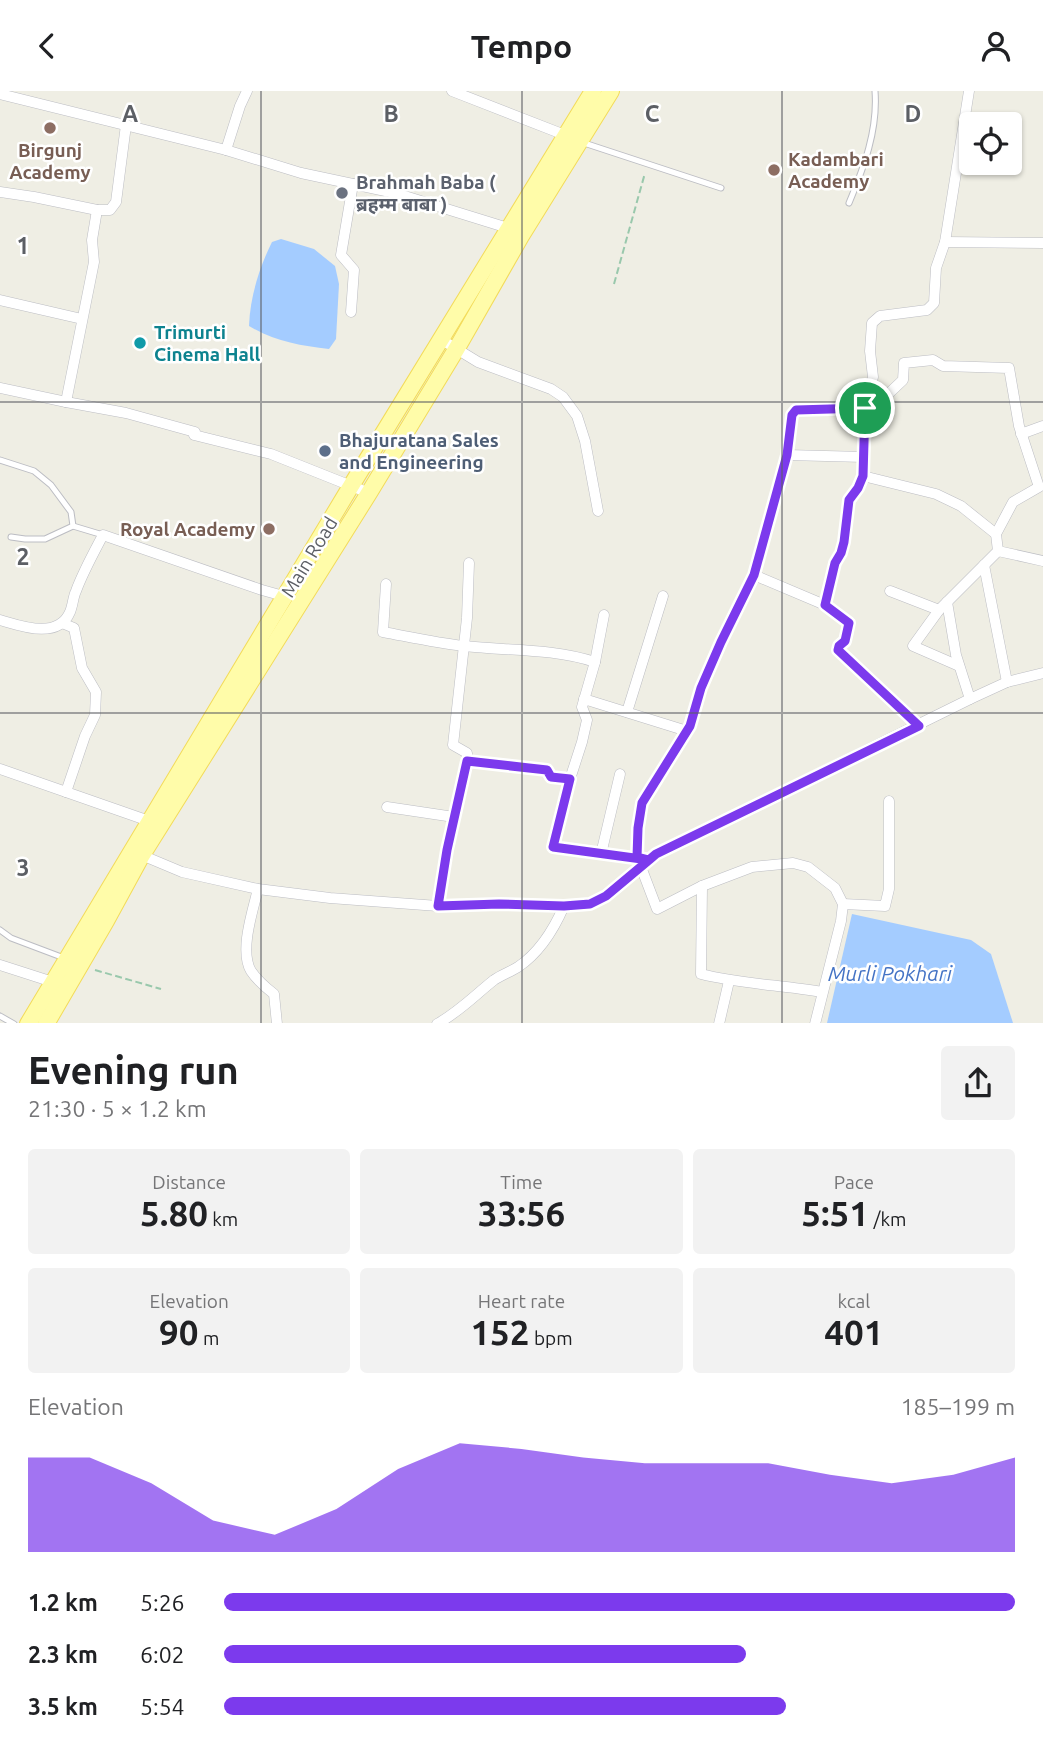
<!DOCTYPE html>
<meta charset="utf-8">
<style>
:root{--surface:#fff;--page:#f2f2f2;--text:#202124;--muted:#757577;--accent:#7c3aed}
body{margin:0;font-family:Ubuntu,"Noto Sans Devanagari",sans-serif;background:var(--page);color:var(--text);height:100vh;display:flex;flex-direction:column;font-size:26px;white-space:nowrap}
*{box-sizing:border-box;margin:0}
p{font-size:23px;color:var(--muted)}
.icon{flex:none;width:38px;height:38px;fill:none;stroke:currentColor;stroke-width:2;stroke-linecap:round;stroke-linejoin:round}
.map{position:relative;height:932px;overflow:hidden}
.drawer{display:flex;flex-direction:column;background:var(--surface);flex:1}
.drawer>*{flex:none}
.controls{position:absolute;left:959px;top:21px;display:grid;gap:14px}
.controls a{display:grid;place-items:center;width:63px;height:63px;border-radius:7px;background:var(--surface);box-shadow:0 2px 5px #0004;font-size:35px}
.pin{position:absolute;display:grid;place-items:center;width:60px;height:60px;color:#fff;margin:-30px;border:4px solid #fff;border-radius:50%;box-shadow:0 2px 7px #0007}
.round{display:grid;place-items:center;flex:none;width:74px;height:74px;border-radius:7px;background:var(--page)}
.overview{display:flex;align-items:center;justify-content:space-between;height:119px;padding:0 28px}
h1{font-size:38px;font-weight:700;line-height:52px}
.metrics{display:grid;grid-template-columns:repeat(3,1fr);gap:10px;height:119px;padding:7px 28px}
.metrics div{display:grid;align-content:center;border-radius:7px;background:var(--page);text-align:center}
.metrics b{font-size:35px;font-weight:700}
.metrics small{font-size:19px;font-weight:400}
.metrics p{font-size:19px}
.chart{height:196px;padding:14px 28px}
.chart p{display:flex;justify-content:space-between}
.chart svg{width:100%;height:126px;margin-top:7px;fill:var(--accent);opacity:.7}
ul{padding:0 28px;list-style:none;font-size:23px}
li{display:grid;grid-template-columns:112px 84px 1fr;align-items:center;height:52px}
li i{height:18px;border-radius:9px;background:var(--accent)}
header{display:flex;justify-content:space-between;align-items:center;height:91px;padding:0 28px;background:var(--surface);font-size:32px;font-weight:700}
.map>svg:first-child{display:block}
.water{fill:#a4ccff}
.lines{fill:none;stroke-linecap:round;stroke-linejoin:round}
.lane-casing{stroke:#bcbdc3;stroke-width:7}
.street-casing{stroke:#bcbdc3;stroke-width:11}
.primary-casing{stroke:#f3db59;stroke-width:18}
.path{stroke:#99c8ac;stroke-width:2;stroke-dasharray:7 3.5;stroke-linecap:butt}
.lane{stroke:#fff;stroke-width:5}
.street{stroke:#fff;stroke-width:10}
.primary{stroke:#fffca9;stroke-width:16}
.route-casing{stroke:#fff;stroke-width:14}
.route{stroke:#7c3aed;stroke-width:9}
.grid{fill:none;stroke:#5c5f65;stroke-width:2;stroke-opacity:0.55}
.education-dot{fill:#8d6e63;stroke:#fff;stroke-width:2.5}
.worship-dot{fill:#6b7280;stroke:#fff;stroke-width:2.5}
.culture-dot{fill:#0f9aa8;stroke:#fff;stroke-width:2.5}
.service-dot{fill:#5c6f8a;stroke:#fff;stroke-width:2.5}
.labels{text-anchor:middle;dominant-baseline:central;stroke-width:5;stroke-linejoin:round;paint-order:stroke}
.education-label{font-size:19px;font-weight:bold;fill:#785e54;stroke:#fff}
.worship-label{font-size:19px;font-weight:bold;fill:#5b616d;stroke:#fff;text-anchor:start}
.culture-label{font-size:19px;font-weight:bold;fill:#0d838f;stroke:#fff;text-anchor:start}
.service-label{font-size:19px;font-weight:bold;fill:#4e5e75;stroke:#fff;text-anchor:start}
.street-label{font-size:19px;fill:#5c5f65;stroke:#fff}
.water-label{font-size:21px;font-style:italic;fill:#4473c5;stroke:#fff}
.grid-label{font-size:23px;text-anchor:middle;font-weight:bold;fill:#5c5f65;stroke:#fff;stroke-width:5;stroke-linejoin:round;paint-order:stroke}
</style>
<header><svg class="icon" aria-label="back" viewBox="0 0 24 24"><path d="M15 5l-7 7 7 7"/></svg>Tempo<svg class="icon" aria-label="person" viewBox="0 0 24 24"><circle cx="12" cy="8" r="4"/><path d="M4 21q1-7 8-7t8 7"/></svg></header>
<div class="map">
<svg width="1043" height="933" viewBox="0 0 1043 933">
<rect width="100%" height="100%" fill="#efeee4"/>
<!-- water -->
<g class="water">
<path d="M281,148L314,158L335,175L339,193L336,248L329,258C300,255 274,250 249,235C250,206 259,177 272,151Z"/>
<path d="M852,823L971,849L991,863L1013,932H827Z"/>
</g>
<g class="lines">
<defs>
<g id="lane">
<path d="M581,51L721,97"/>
<path d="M849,112C864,76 878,39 875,0"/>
<path d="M0,369L34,380L51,394L71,421L73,435"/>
<path d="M11,446L25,448H45L73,435L103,444"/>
<path d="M0,839L11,847L64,867"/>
<path d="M0,925L14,933"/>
</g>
<g id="street">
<path d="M452,0L570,46"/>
<path d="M0,3L226,59L301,82L395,102L508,137"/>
<path d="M226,59L240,15L247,0"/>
<path d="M0,101L34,106L97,119H110L116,111L126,34"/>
<path d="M945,151L1043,152"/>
<path d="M0,209L82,228"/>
<path d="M351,221L354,179L341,164L353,93"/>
<path d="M442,249L478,271L551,298L563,306L577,325L585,350L598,420"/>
<path d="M0,297L66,311L126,322L195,341L194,344L271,363L369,402"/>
<path d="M66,311L94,171L92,149L97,119"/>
<path d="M1021,343L1043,335"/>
<path d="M787,364L864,366"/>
<path d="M863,385L936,403L961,415L996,443"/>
<path d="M998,460L1043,470"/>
<path d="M984,474L1007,591"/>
<path d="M754,484L825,514L849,532L845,550L838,559L919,635"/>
<path d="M386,493L383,541C410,546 437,552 464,555C508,560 552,557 595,571L582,616L587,629L582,651L570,688L553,756L601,763L642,767"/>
<path d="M890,500L939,519"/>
<path d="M947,511L956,564L970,608"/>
<path d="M825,514L835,472L840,462L844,451L849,409L858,397L863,385L865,317L873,286L870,260L872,232L880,225L927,219L934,212L936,177L945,151L969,0"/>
<path d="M0,529C21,535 58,549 70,521C73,514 73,506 76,500C83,481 93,463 103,444L262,499L287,506"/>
<path d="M62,532L74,537L82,577L96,601L95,624L85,645L66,701"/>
<path d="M595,571L604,524"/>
<path d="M584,608L687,640"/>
<path d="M627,621L663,505"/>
<path d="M0,678L152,731"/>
<path d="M387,716L454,726"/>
<path d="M139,763L182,781L258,798L330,807L438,815L499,813L564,815L589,813L606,805L656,763L970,608L1007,591L1043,582"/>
<path d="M601,763L620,683"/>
<path d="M637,767L638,737L642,712L690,635L701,597L721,551L754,484L787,364L792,324L796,319L865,317L885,306L903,289L904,272L933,269L943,275L1009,277L1019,335L1039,396L1013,411L996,443L998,460L939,519L913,555L959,575"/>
<path d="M641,776L657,818L702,795L752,776L793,772L808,776L835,797L843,813L841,830L815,933"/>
<path d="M702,795L701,883C741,893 781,894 822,901"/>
<path d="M258,798C253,819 239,860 251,880C257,889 265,896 274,903L277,933"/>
<path d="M843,813L885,815L889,798V710"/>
<path d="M438,815L447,759L467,670V662L453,654L467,527L469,472"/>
<path d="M0,874L56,892"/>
<path d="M437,933C459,921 475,904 494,889C501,884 510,881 518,876C539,862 554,838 564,815"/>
<path d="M719,933L729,890"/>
</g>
<g id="primary">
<path d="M28,933L351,395L593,0"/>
<path d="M46,933L106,830L142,764L369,402L457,257L521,145L611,0"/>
</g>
</defs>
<!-- lane casing -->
<use href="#lane" class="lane-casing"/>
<!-- street casing -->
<use href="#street" class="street-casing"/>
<!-- primary casing -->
<use href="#primary" class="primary-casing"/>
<!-- path -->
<g class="path">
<path d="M614,193L645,82"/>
<path d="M479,671L547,679L551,686L560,687"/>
<path d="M95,879L161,898"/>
</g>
<!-- lane -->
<use href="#lane" class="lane"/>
<!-- street -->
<use href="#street" class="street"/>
<!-- primary -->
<use href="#primary" class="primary"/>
</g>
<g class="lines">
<defs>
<path id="route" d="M865,317L796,319L792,324L787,364L754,484L721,551L701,597L690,635L642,712L638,737L637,766L649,769L606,805L590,813L564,815L499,813L438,815L447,759L467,670L547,679L551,686L570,688L553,756L649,769L656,763L919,635L838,559L839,555L845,550L849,532L825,514L835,472L841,462L844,451L849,409L858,397L863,385L865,317"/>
</defs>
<!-- route casing -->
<use href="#route" class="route-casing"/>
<!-- route -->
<use href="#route" class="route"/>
</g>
<!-- grid -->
<path class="grid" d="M261,0V933M522,0V933M782,0V933M0,311H1043M0,622H1043"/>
<!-- markers -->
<g class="education-dot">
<circle cx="50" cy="37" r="7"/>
<circle cx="774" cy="79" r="7"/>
<circle cx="269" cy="438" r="7"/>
</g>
<circle class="worship-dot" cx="342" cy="102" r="7"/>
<circle class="culture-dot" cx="140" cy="252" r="7"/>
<circle class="service-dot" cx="325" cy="360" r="7"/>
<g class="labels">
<!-- education labels -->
<g class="education-label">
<text x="50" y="59">Birgunj<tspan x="50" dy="22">Academy</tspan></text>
<text x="788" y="68" text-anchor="start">Kadambari<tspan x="788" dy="22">Academy</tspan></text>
<text x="255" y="438" text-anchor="end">Royal Academy</text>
</g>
<!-- worship labels -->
<g class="worship-label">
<text x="356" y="91">Brahmah Baba (<tspan x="356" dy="22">ब्रहम्म बाबा )</tspan></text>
</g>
<!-- culture labels -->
<g class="culture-label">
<text x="154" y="241">Trimurti<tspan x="154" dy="22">Cinema Hall</tspan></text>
</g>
<!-- service labels -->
<g class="service-label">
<text x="339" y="349">Bhajuratana Sales<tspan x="339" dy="22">and Engineering</tspan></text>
</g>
<!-- street labels -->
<g class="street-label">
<text transform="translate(309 466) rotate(-59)">Main Road</text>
</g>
<!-- water labels -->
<g class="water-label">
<text x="890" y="882">Murli Pokhari</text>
</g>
</g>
<g class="grid-label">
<text x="130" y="31">A</text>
<text x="391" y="31">B</text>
<text x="652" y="31">C</text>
<text x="913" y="31">D</text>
<text x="23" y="163">1</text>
<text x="23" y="474">2</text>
<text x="23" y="785">3</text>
</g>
</svg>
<div class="controls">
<a><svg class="icon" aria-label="locate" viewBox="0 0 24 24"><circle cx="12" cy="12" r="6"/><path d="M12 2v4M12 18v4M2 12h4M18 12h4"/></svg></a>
</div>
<div class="pin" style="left:865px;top:317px;background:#1e9e55"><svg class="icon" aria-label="arrive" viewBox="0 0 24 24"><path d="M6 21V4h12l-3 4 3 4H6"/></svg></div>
</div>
<section class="drawer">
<div class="overview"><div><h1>Evening run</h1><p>21:30 · 5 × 1.2 km</p></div><a class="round"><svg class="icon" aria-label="share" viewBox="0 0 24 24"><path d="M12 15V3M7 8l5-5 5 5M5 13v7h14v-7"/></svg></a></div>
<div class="metrics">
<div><p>Distance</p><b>5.80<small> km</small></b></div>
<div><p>Time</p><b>33:56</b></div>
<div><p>Pace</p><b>5:51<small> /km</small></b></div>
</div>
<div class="metrics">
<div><p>Elevation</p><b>90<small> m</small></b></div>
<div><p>Heart rate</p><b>152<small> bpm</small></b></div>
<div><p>kcal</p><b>401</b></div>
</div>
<div class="chart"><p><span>Elevation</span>185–199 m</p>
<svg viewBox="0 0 160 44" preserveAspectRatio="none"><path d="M0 44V11L10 11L20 20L30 33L40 38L50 29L60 15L70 6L80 8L90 11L100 13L110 13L120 13L130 17L140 20L150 17L160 11V44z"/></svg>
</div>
<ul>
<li><b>1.2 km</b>5:26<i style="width:100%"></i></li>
<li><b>2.3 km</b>6:02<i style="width:66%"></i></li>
<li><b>3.5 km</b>5:54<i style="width:71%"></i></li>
</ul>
</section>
